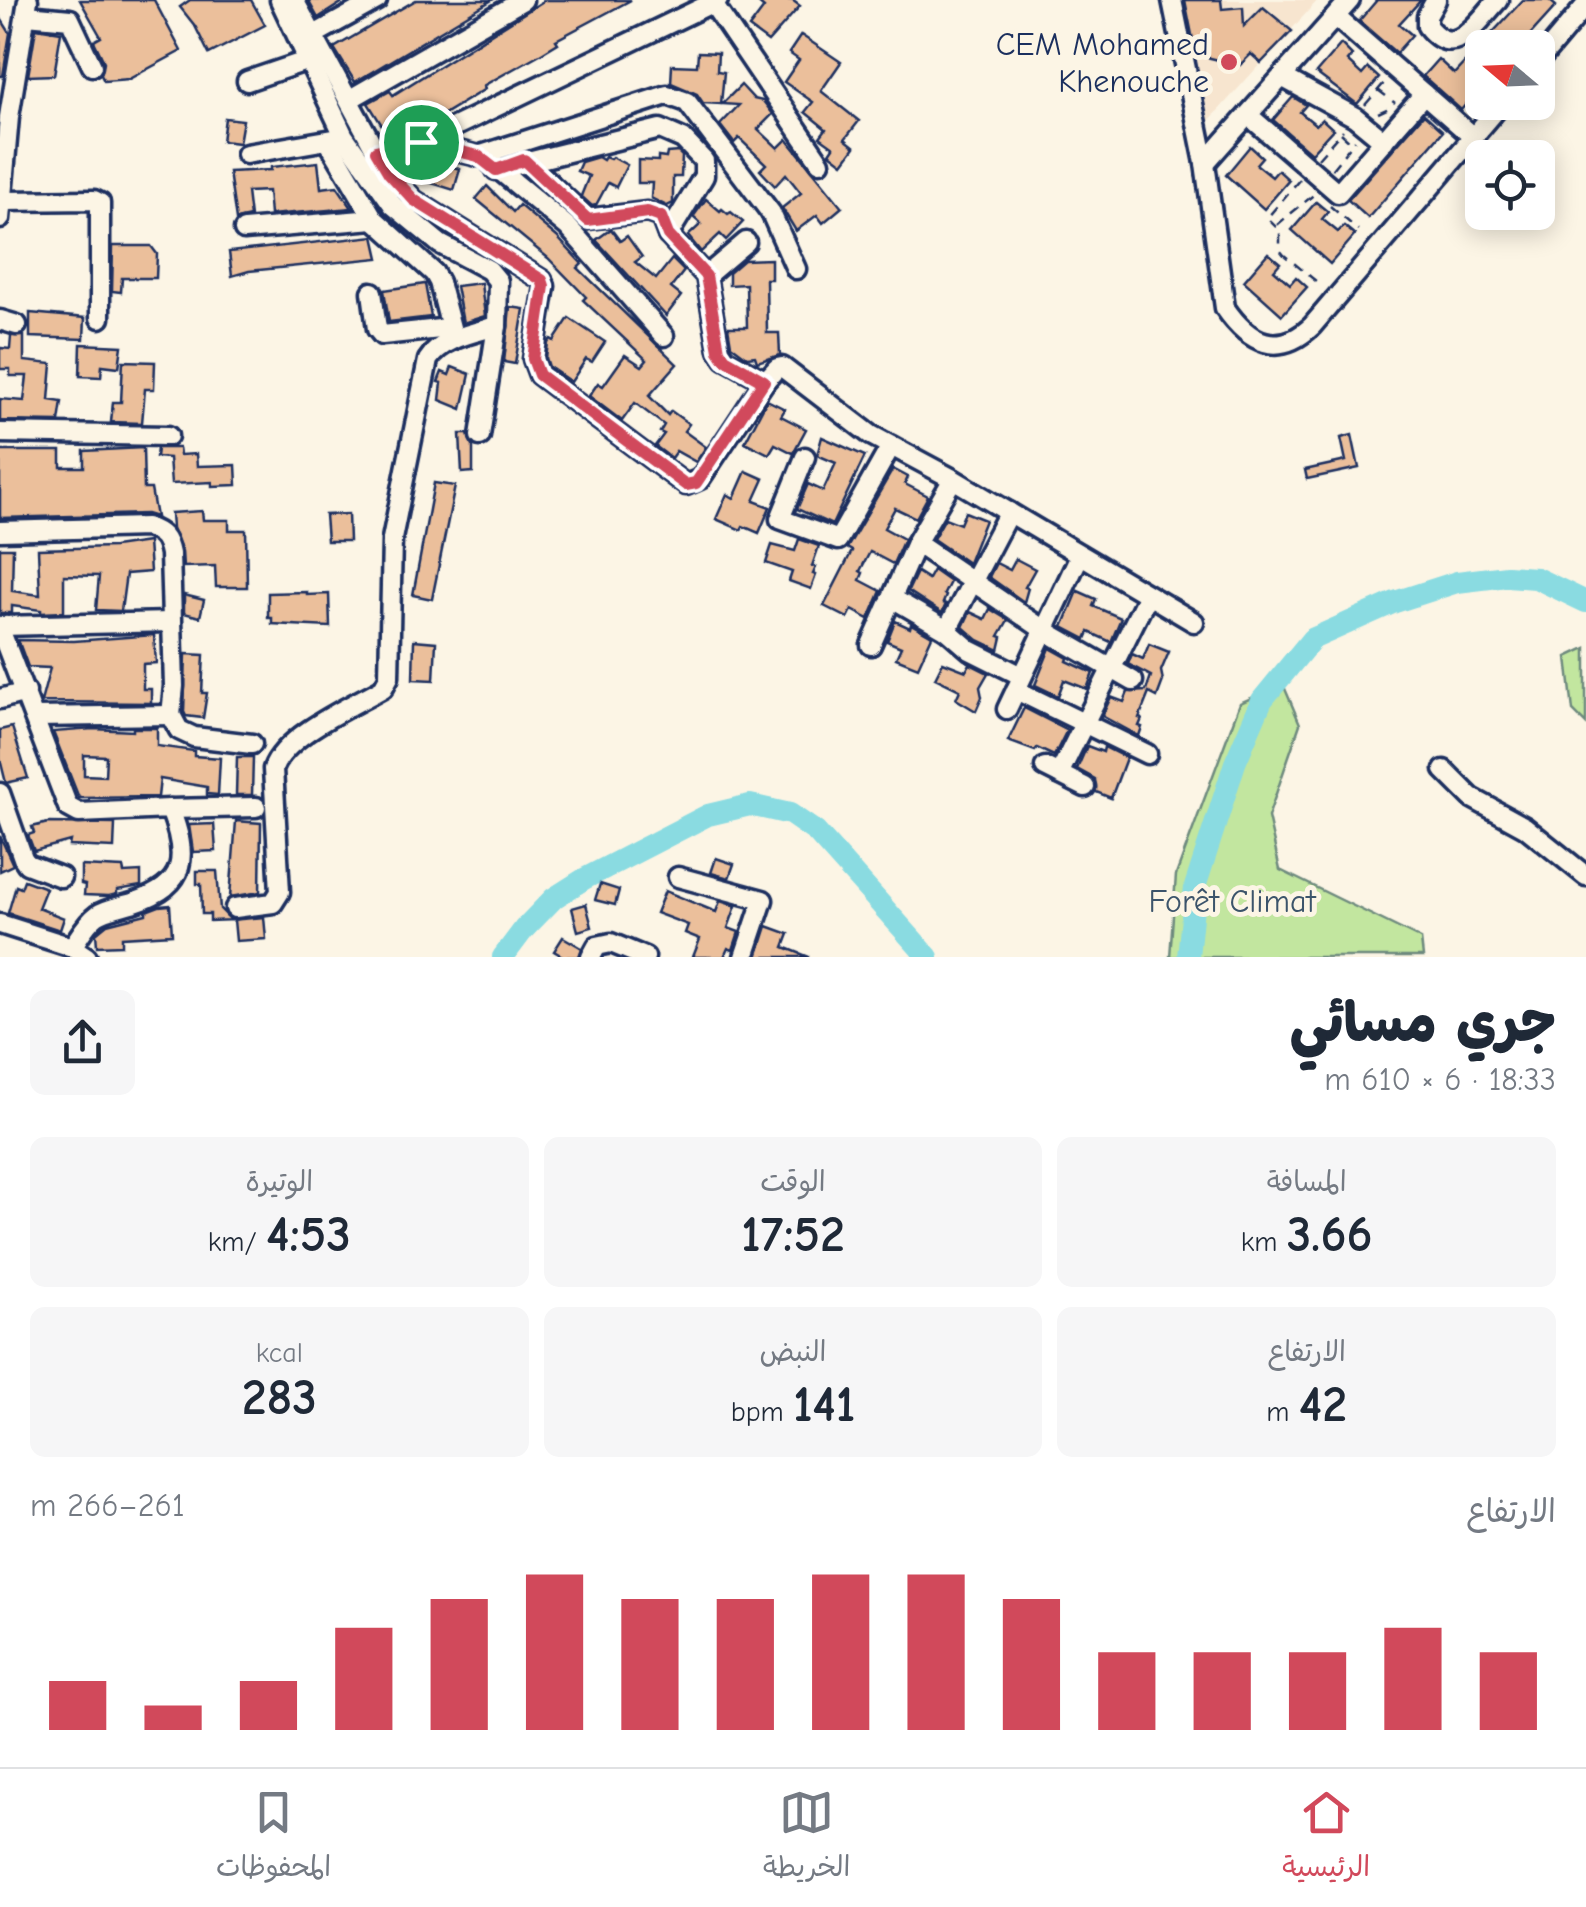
<!DOCTYPE html>
<html lang="ar">
<meta charset="utf-8">
<style>
:root{--surface:#fff;--page:#f6f6f7;--text:#1f2937;--muted:#747a83;--line:#e0e1e3;--accent:#d1495b}
body{margin:0;font-family:"Comic Neue","Playpen Sans Arabic",sans-serif;background:var(--page);color:var(--text);direction:rtl;height:100vh;display:flex;flex-direction:column;font-size:38px;white-space:nowrap}
*{box-sizing:border-box;margin:0}
p{font-size:32px;color:var(--muted)}
.icon{flex:none;width:55px;height:55px;fill:none;stroke:currentColor;stroke-width:2;stroke-linecap:round;stroke-linejoin:round}
.map{position:relative;height:957px;overflow:hidden;direction:ltr}
.sheet{display:flex;flex-direction:column;background:var(--surface);flex:1}
.sheet>*{flex:none}
.needle{width:65px;rotate:289deg}
.fabs{position:absolute;left:1465px;top:30px;display:grid;gap:20px}
.fabs a{display:grid;place-items:center;width:90px;height:90px;border-radius:15px;background:var(--surface);box-shadow:0 5px 25px #0003;font-size:50px}
.pin{position:absolute;display:grid;place-items:center;width:85px;height:85px;color:#fff;margin:-42px;border:5px solid #fff;border-radius:50%;box-shadow:0 2px 10px #0007}
.round{display:grid;place-items:center;flex:none;width:105px;height:105px;border-radius:15px;background:var(--page)}
.overview{display:flex;align-items:center;justify-content:space-between;height:170px;padding:0 30px}
h1{font-size:55px;font-weight:800;line-height:75px}
.figures{display:grid;grid-template-columns:repeat(3,1fr);gap:15px;height:170px;padding:10px 30px}
.figures div{display:grid;align-content:center;border-radius:15px;background:var(--page);text-align:center}
.figures b{font-size:50px;font-weight:800}
.figures small{font-size:28px;font-weight:400}
.figures p{font-size:28px}
.chart{height:280px;padding:20px 30px}
.chart p{display:flex;justify-content:space-between}
.chart svg{width:100%;height:180px;margin-top:10px;stroke:var(--accent);stroke-width:6}
.tabs{display:flex;justify-content:space-around;align-items:center;height:140px;border-top:2px solid var(--line);background:var(--surface);font-size:28px;color:var(--muted)}
.tabs a{display:grid;justify-items:center;gap:5px}
.tabs .current{color:var(--accent)}
.map>svg:first-child{display:block}
.built{fill:#f7e5cf}
.green{fill:#c2e69f;stroke:#6e8a7e;stroke-width:2.5}
.lines{fill:none;stroke-linecap:round;stroke-linejoin:round}
.river{stroke:#8adbe1;stroke-width:22}
.building{fill:#ebbf9b;stroke:#1b2f5e;stroke-width:2.5;fill-rule:evenodd}
.minor-casing{stroke:#1b2f5e;stroke-width:25}
.path{stroke:#1b2f5e;stroke-width:2.5;stroke-dasharray:10 8;stroke-linecap:butt}
.minor{stroke:#fcf5e5;stroke-width:18}
.route-casing{stroke:#fff;stroke-width:20}
.route{stroke:#d1495b;stroke-width:12}
.poi-dot{fill:#d1495b;stroke:#fcf5e5;stroke-width:4}
.labels{text-anchor:middle;dominant-baseline:central;stroke-width:10;stroke-linejoin:round;paint-order:stroke}
.poi-label{font-size:32px;fill:#1b2f5e;stroke:#fcf5e5;text-anchor:end}
.park-label{font-size:32px;fill:#3c546b;stroke:#fcf5e5}
</style>
<div class="map">
<svg width="1586" height="957" viewBox="0 0 1586 957">
<rect width="100%" height="100%" fill="#fcf5e5"/>
<filter id="ink" filterUnits="userSpaceOnUse"><feTurbulence type="fractalNoise" baseFrequency=".01" numOctaves="2"/><feDisplacementMap in="SourceGraphic" scale="20" xChannelSelector="R" yChannelSelector="G"/><feConvolveMatrix kernelMatrix="1 2 1 2 8 2 1 2 1" color-interpolation-filters="sRGB"/></filter>
<g filter="url(#ink)">
<!-- built -->
<path class="built" d="M1182,0H1318L1207,123Z"/>
<!-- green -->
<g class="green">
<path d="M1586,648V724L1573,711L1567,657Z"/>
<path d="M1283,684L1300,724L1268,817L1280,870L1421,939L1423,957H1170L1176,875L1240,703Z"/>
</g>
<g class="lines">
<!-- river -->
<g class="river">
<path d="M503,957L524,929L554,898L584,879L708,815L750,805L790,814L816,832L928,957"/>
<path d="M1188,957L1195,887L1235,763L1262,700L1312,639L1395,602L1457,582L1507,576L1536,578L1586,602"/>
</g>
</g>
<!-- building -->
<g class="building">
<path d="M80,0H154L181,51L129,79L104,81L101,75L104,62L94,41L101,37Z"/>
<path d="M190,0H251L265,25L209,54L195,26L180,7Z"/>
<path d="M308,0H346L318,18Z"/>
<path d="M416,0H492L355,82L334,48Z"/>
<path d="M545,0H631L556,40L558,43L540,54L483,86L485,89L424,126L418,128L416,124L388,135L368,103L390,91L393,95Z"/>
<path d="M755,0H792L800,6L768,42L749,28L764,8Z"/>
<path d="M1185,0H1221L1222,9L1243,7L1244,26L1263,7L1292,31L1261,63L1251,54L1240,65L1206,57L1203,43L1194,45Z"/>
<path d="M1377,0H1421L1399,24L1412,35L1396,53L1359,21Z"/>
<path d="M1523,0H1549L1556,6L1518,48H1482V86L1461,110L1423,76L1438,59L1454,74Z"/>
<path d="M0,17L10,33L3,76H0Z"/>
<path d="M36,28L61,32L54,75L28,76Z"/>
<path d="M801,35L841,62L821,91L859,121L845,139L855,147L843,163L830,153L834,147L820,137L826,129L805,112L813,102L784,82L799,60L789,53Z"/>
<path d="M1341,44L1352,55L1347,61L1362,75L1368,68L1379,78L1357,104L1316,73Z"/>
<path d="M698,52L718,53L717,71L724,72L721,104L703,103L697,94L671,83L672,65L697,66Z"/>
<path d="M741,85L754,99L763,101L773,114L758,129L778,148L787,139L842,207L823,223L817,215L796,231L782,208L801,193L786,174L775,186L760,170L766,164L739,138L734,143L720,125L739,105L722,104Z"/>
<path d="M1293,97L1306,105L1300,112L1316,125L1322,119L1333,129L1311,153L1273,120Z"/>
<path d="M1424,114L1443,131L1368,218L1348,200Z"/>
<path d="M225,118L243,120L239,143L222,141Z"/>
<path d="M1250,146L1262,157L1256,164L1272,177L1278,170L1289,180L1264,209L1226,175Z"/>
<path d="M678,152L682,156L681,177H673V203L667,206L651,198L652,183H638V160L658,161V157L666,158L667,153Z"/>
<path d="M411,155L460,169L454,190L409,176L405,172Z"/>
<path d="M598,157L603,160L605,157L610,159L612,157L627,165L616,187L608,183L596,205L592,206L581,196L589,176L577,171L581,162Z"/>
<path d="M318,162L321,188L337,186L352,208L270,215L268,191L247,192L250,217L236,220L229,172L271,170V167Z"/>
<path d="M487,186L513,212L519,205L557,237L582,264L578,268L677,364L649,396L668,415L671,411L689,424L684,431L706,447L696,462L676,451L671,458L655,446L664,434L660,432L664,425L635,403L622,421L589,396L598,383L603,386L625,355L642,366L647,360L583,300L586,297L548,258L476,199Z"/>
<path d="M706,199L720,211L722,209L728,214L731,212L743,222L726,240L720,234L701,252L688,236L701,224L693,217Z"/>
<path d="M1316,202L1328,212L1322,219L1338,232L1344,226L1355,235L1330,264L1292,230Z"/>
<path d="M611,229L620,241L627,236L642,257L635,262L656,279L672,259L684,271L671,288L681,296L666,316L596,240Z"/>
<path d="M374,236L379,258L249,271L232,276L229,252Z"/>
<path d="M113,246H151L157,254L156,278H122L121,292L112,291Z"/>
<path d="M1268,253L1280,263L1274,270L1290,284L1296,277L1307,287L1282,315L1244,281Z"/>
<path d="M771,259V279H766L767,333H779L780,355L757,362L755,356L747,357L731,345L728,327H747L746,284L729,285V273L744,260Z"/>
<path d="M481,283L485,316L463,323L456,286Z"/>
<path d="M425,284L431,317L389,322L384,290Z"/>
<path d="M510,307L524,309L515,364L504,362Z"/>
<path d="M30,313L85,318L84,339L30,337Z"/>
<path d="M569,318L605,342L592,362L586,359L571,382L549,367L546,358L548,343L551,339L554,341Z"/>
<path d="M11,336H24V361L52,364L49,400L62,402L59,422L0,421V399L24,401L27,376H10V369H0V348L10,349Z"/>
<path d="M81,344L122,346L119,367L102,365L101,377L80,376Z"/>
<path d="M123,361L155,362L154,389H145L142,423L111,422L113,402H121Z"/>
<path d="M452,367L470,374L462,409L440,400L442,383L438,382L442,372L449,375Z"/>
<path d="M767,400L785,409L781,416L806,429L793,453L775,444L769,454L745,442Z"/>
<path d="M460,434H468L473,446V472L462,473Z"/>
<path d="M1352,435L1359,468L1307,479L1305,470L1346,461L1341,438Z"/>
<path d="M822,437L865,456L832,525L797,509L808,484L823,491L836,463L817,455Z"/>
<path d="M143,448L144,489H151L156,517L146,514L0,518V451H61V467H84V451Z"/>
<path d="M157,448H179L180,455L196,454L197,466L236,465L237,485L212,486V482L171,484L169,458L156,457Z"/>
<path d="M893,469L908,477L905,484L928,496L916,518L895,508L884,528L904,539L893,564L870,552L860,571L863,573L860,580L881,591L869,619L852,610L848,618L824,606L852,551L847,548Z"/>
<path d="M746,471L764,479L754,501L770,507L759,533L743,526L741,530L716,519L727,494L734,498Z"/>
<path d="M434,483L455,486L432,599L413,595Z"/>
<path d="M202,511L203,520H229V530H246L247,587H216L215,566L183,567L182,551L172,528L171,513Z"/>
<path d="M965,512L985,520L968,563L933,539L945,518L960,524Z"/>
<path d="M348,514L349,541H327L325,515Z"/>
<path d="M799,539L819,546L812,566L816,567L813,574L816,575L811,589L789,581L792,572L766,563L772,545L795,551Z"/>
<path d="M148,542L150,572L126,574L121,611L96,610L99,576L64,575V612L41,613V610L12,606V613H0V548H13L12,591L40,595L38,549L114,547Z"/>
<path d="M1016,559L1035,569L1025,587L1028,588L1024,602L989,577L996,563L1010,570Z"/>
<path d="M933,570L950,582L944,594L946,596L943,603L946,604L942,613L908,591L917,572L928,579Z"/>
<path d="M1078,591L1096,599L1093,606L1121,618L1111,642L1089,632L1086,639L1063,627Z"/>
<path d="M307,592V595L329,594L330,627L272,624V618H268V593Z"/>
<path d="M184,595L204,600L200,617L184,613Z"/>
<path d="M990,609L1008,620L999,636L1002,637L999,650L978,640L963,627L970,612L985,619Z"/>
<path d="M895,621L910,628L911,624L932,636L918,667L896,658L901,647L887,641Z"/>
<path d="M154,635L156,663L143,664V689H151V703L41,702L50,668L28,667L18,640L74,641Z"/>
<path d="M414,640L436,642L434,680L413,679Z"/>
<path d="M1149,644L1169,652L1161,671L1163,681L1157,697L1149,693L1139,718L1142,719L1139,726L1142,727L1139,736L1102,716L1111,697L1124,702L1128,692L1146,691L1151,676L1128,664L1132,654L1143,659Z"/>
<path d="M1050,648L1068,658L1067,661L1093,673L1087,689L1064,680L1058,696L1035,685Z"/>
<path d="M186,654L204,655L202,693H207L203,718L186,716L184,712Z"/>
<path d="M943,662L966,671L970,664L988,673L980,687L982,697L976,711L956,699L960,690L935,678Z"/>
<path d="M1024,708L1067,730L1054,756L1037,748L1035,751L1008,741Z"/>
<path d="M12,727L28,778L6,783L0,759V730Z"/>
<path d="M133,728H157V746L194,751V756L220,758L218,795L207,794V787L160,779L158,797L79,798L53,732L93,729L133,731ZM84,755L106,756L105,776L84,775Z"/>
<path d="M1087,746L1103,752L1104,747L1126,758L1111,798L1096,792L1095,779L1077,769Z"/>
<path d="M237,757H253L252,795H236Z"/>
<path d="M236,821L261,823L260,892L230,897Z"/>
<path d="M48,823L115,824L114,848L69,846L70,841L34,851L28,835L34,833L32,827Z"/>
<path d="M214,824L216,851L193,852L189,825Z"/>
<path d="M0,836L13,865L0,871Z"/>
<path d="M716,858L734,864L729,878L711,873Z"/>
<path d="M81,866L123,868L124,873L141,872V886L117,890V894L109,896L84,895L85,885L81,884Z"/>
<path d="M197,871H217L220,909L231,920L264,917L266,939L236,941L234,920L210,921V914H202L201,884H197Z"/>
<path d="M24,880L46,888L38,908L64,918L60,930L8,913L16,886L21,888Z"/>
<path d="M600,884L619,890L615,905L595,900Z"/>
<path d="M665,891L716,912L720,901L736,906L728,928L739,932L733,950L728,948L724,957H693L700,939L685,933L688,925L656,913Z"/>
<path d="M586,904L592,927L578,931L572,908Z"/>
<path d="M170,905L172,934L122,937V945L97,946L96,933L107,924L146,914V911L159,906Z"/>
<path d="M767,926L789,934L784,947L809,957H757Z"/>
<path d="M563,937L582,948L579,957H564L554,951Z"/>
</g>
<g class="lines">
<defs>
<g id="minor">
<path d="M280,0L344,136L393,205L440,244L489,270L498,281L497,326L480,436"/>
<path d="M294,0L376,151L433,137L718,0"/>
<path d="M1172,0L1205,163L1225,308C1249,343 1278,358 1312,326L1503,102"/>
<path d="M1436,0L1427,16V26C1455,62 1477,22 1498,0"/>
<path d="M713,4L820,162"/>
<path d="M27,15L70,19L92,66"/>
<path d="M1336,17L1473,137"/>
<path d="M312,36L377,0"/>
<path d="M1538,62L1586,5"/>
<path d="M1282,77L1355,117L1384,141"/>
<path d="M247,81L309,60"/>
<path d="M350,99L523,0"/>
<path d="M1248,115L1338,193L1424,94"/>
<path d="M421,142L478,156L667,95L687,102L771,213L796,269"/>
<path d="M376,151L389,173L414,200L542,280L545,286L533,359L539,375L686,485L700,479L765,381L777,368L782,367L871,435L953,479L1194,622"/>
<path d="M246,154L339,138"/>
<path d="M525,160L588,219L647,212L661,217L668,235"/>
<path d="M1205,163L1350,0"/>
<path d="M492,164L568,227L664,336"/>
<path d="M496,170L660,129L683,139L704,161V176L668,235L706,276L719,350L725,359L765,381"/>
<path d="M3,201L94,200L100,203V318"/>
<path d="M0,219L9,117L28,0"/>
<path d="M374,219L434,273L439,282L454,339"/>
<path d="M244,230L374,219L328,141"/>
<path d="M706,276L746,242"/>
<path d="M372,292L377,329L382,335L450,328"/>
<path d="M0,320L17,325"/>
<path d="M0,433L168,436"/>
<path d="M805,457L780,519L838,540L891,446"/>
<path d="M0,531L146,527C162,532 167,538 170,554L174,686L171,715L179,730L194,737L252,744"/>
<path d="M916,543L1044,630L1133,681"/>
<path d="M892,598L947,630L970,650L1022,676"/>
<path d="M0,626L171,622"/>
<path d="M0,629L68,807L79,813L170,809C188,856 188,885 135,902C123,906 107,908 97,915C86,923 79,937 72,947"/>
<path d="M947,630L1009,512"/>
<path d="M871,645L916,543L953,479"/>
<path d="M1016,690L1147,754"/>
<path d="M0,699L26,692"/>
<path d="M1007,709L1080,555"/>
<path d="M36,717L171,715"/>
<path d="M1045,767L1085,787"/>
<path d="M1444,770L1472,798L1525,827L1586,876"/>
<path d="M1059,774L1147,597"/>
<path d="M0,793L23,858L27,864L61,877"/>
<path d="M170,809L256,807"/>
<path d="M678,877L763,900L744,957"/>
<path d="M235,908L273,903L280,892L273,769C285,735 352,706 383,688L389,677L392,539L428,360C442,338 473,333 497,326"/>
<path d="M0,924L72,947L87,957"/>
<path d="M591,957L597,946L611,943L645,957"/>
</g>
</defs>
<!-- minor casing -->
<use href="#minor" class="minor-casing"/>
<!-- path -->
<g class="path">
<path d="M1378,90L1395,103"/>
<path d="M1365,105L1386,81"/>
<path d="M1378,113L1393,106"/>
<path d="M1341,133L1353,144"/>
<path d="M1318,158L1343,130"/>
<path d="M1332,169L1355,140"/>
<path d="M1300,179L1267,218L1280,231V250L1284,255L1317,282"/>
<path d="M1330,206L1358,230"/>
<path d="M1277,225L1317,192"/>
</g>
<!-- minor -->
<use href="#minor" class="minor"/>
</g>
</g>
<g class="lines" filter="url(#ink)">
<defs>
<path id="route" d="M421,142L478,156L496,170L524,160L588,220L647,212L661,217L668,235L706,276L719,350L725,359L764,381L696,483L686,485L539,375L533,359L544,286L542,280L414,200L389,173L376,151Z"/>
</defs>
<!-- route casing -->
<use href="#route" class="route-casing"/>
<!-- route -->
<use href="#route" class="route"/>
</g>
<!-- markers -->
<circle class="poi-dot" cx="1229" cy="62" r="10"/>
<g class="labels">
<!-- poi labels -->
<g class="poi-label">
<text x="1209" y="44">CEM Mohamed<tspan x="1209" dy="37">Khenouche</tspan></text>
</g>
<!-- park labels -->
<g class="park-label">
<text x="1232" y="901">Forêt Climat</text>
</g>
</g>
</svg>
<div class="fabs">
<a><svg class="needle" viewBox="-14 -14 28 28"><path d="M0-13l5 13h-10z" fill="#e53935"/><path d="M0 13l5-13h-10z" fill="#747a83"/></svg></a>
<a><svg class="icon" aria-label="locate" viewBox="0 0 24 24"><circle cx="12" cy="12" r="6"/><path d="M12 2v4M12 18v4M2 12h4M18 12h4"/></svg></a>
</div>
<div class="pin" style="left:421px;top:142px;background:#1e9e55"><svg class="icon" aria-label="arrive" viewBox="0 0 24 24"><path d="M6 21V4h12l-3 4 3 4H6"/></svg></div>
</div>
<section class="sheet">
<div class="overview"><div><h1>جري مسائي</h1><p>18:33 · 6 × 610 m</p></div><a class="round"><svg class="icon" aria-label="share" viewBox="0 0 24 24"><path d="M12 15V3M7 8l5-5 5 5M5 13v7h14v-7"/></svg></a></div>
<div class="figures">
<div><p>المسافة</p><b>3.66<small> km</small></b></div>
<div><p>الوقت</p><b>17:52</b></div>
<div><p>الوتيرة</p><b>4:53<small> /km</small></b></div>
</div>
<div class="figures">
<div><p>الارتفاع</p><b>42<small> m</small></b></div>
<div><p>النبض</p><b>141<small> bpm</small></b></div>
<div><p>kcal</p><b>283</b></div>
</div>
<div class="chart"><p><span>الارتفاع</span>261–266 m</p>
<svg viewBox="0 0 160 44" preserveAspectRatio="none"><path d="M5 44V32M15 44V38M25 44V32M35 44V19M45 44V12M55 44V6M65 44V12M75 44V12M85 44V6M95 44V6M105 44V12M115 44V25M125 44V25M135 44V25M145 44V19M155 44V25"/></svg>
</div>
</section>
<nav class="tabs">
<a class="current"><svg class="icon" aria-label="home" viewBox="0 0 24 24"><path d="M3 11l9-7 9 7M6 9v11h12V9"/></svg>الرئيسية</a>
<a><svg class="icon" aria-label="map" viewBox="0 0 24 24"><path d="M3 6l6-2 6 2 6-2v14l-6 2-6-2-6 2zM9 4v14M15 6v14"/></svg>الخريطة</a>
<a><svg class="icon" aria-label="saved" viewBox="0 0 24 24"><path d="M7 4h10v16l-5-4-5 4z"/></svg>المحفوظات</a>
</nav>
